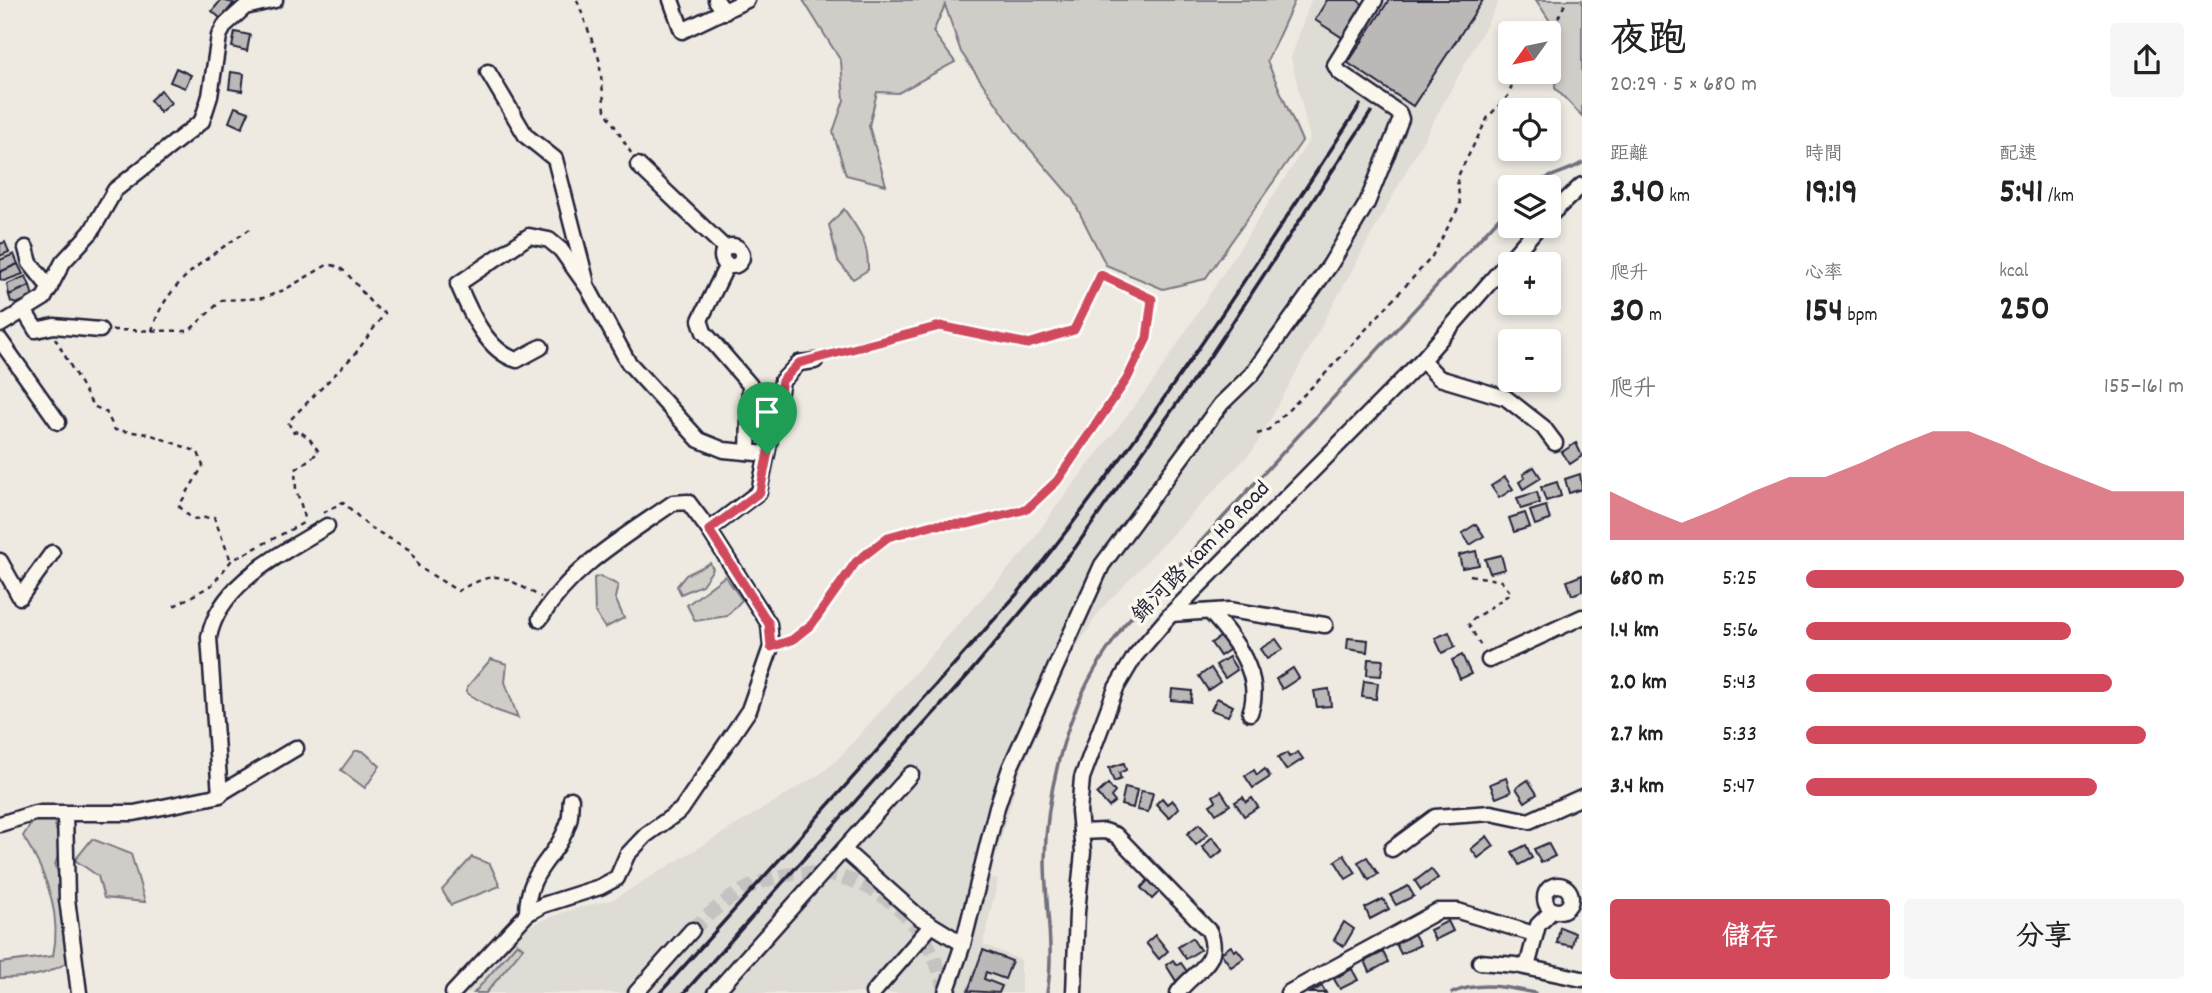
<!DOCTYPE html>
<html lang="zh-TW">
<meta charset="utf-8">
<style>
:root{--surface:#fff;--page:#f6f6f6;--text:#222;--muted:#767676;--accent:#d1495b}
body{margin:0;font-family:Dekko,"LXGW WenKai TC",sans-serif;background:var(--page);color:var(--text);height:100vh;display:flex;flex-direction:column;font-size:26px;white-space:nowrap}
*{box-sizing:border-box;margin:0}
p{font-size:23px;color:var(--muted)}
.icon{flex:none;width:38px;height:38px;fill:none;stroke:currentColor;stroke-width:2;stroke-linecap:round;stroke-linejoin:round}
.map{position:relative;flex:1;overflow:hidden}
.drawer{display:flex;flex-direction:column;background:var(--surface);width:630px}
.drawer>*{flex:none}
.needle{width:46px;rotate:237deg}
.buttons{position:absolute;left:1498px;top:21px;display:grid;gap:14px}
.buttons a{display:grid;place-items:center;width:63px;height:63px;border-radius:7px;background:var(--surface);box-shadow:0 4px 10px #0003;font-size:35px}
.pin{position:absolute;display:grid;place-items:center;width:60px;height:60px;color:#fff;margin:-72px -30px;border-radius:50% 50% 50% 0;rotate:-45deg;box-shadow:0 0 7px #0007}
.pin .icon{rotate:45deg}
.round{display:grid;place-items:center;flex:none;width:74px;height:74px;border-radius:7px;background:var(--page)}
.headline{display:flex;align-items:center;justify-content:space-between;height:119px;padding:0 28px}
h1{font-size:38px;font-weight:700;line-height:52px}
.figures{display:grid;grid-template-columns:repeat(3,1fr);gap:10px;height:119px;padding:7px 28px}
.figures div{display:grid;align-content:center}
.figures b{font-size:35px;font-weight:700}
.figures small{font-size:19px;font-weight:400}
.figures p{font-size:19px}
.chart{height:196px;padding:14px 28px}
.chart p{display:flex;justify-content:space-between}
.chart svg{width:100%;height:126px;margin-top:7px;fill:var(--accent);opacity:.7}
.cta{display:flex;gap:14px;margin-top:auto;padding:14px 28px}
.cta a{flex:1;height:80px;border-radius:7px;background:var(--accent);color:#fff;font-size:28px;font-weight:700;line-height:80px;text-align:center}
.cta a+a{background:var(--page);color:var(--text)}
ul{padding:0 28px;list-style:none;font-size:23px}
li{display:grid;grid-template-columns:112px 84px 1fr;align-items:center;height:52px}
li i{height:18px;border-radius:9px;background:var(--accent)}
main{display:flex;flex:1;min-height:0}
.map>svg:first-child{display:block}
.built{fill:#dfdbd5}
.green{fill:#d0cdc9;stroke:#797882;stroke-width:2}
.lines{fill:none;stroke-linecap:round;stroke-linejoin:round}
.stream{stroke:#716f7c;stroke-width:3.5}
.building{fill:#bcb8b8;stroke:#22223b;stroke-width:2}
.minor-tunnel{stroke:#c5c2c1;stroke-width:14;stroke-dasharray:14 7;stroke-linecap:butt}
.minor-casing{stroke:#22223b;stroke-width:19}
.path{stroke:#22223b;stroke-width:2.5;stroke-dasharray:5 5;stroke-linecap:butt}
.minor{stroke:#fbf7ec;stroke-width:14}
.rail{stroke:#22223b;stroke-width:3.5}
.route-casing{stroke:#fff;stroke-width:14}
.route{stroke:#d1495b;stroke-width:9}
.labels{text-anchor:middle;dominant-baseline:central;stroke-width:7;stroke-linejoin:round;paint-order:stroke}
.street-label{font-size:23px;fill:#22223b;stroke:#fbf7ec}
</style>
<main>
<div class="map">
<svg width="1582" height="993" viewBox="0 0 1582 993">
<rect width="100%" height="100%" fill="#eeeae2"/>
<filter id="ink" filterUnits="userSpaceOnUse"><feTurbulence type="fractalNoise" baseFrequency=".0143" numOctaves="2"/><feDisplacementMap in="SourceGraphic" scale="14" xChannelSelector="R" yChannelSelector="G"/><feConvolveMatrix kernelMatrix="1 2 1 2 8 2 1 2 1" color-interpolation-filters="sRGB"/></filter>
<g filter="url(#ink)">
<!-- built -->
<path class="built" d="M1311,0H1500L1254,449L1101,609L1073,653L1019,775L990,878L998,880L983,944L1021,960V993H465L511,941L531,925L564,912L614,899L820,774L836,761L1029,546L1055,508L1153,382L1310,139L1291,58Z"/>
<!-- green -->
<g class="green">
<path d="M803,0H1295L1267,61L1302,141L1205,279L1163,289L1106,265L1072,198L1018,135L961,52L945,5L933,32L955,62L898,93L877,92L869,126L886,185L846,175L833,132L844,100L841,61Z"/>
<path d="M1536,0H1582V116L1555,88L1558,33Z"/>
<path d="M844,209C859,230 869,243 868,270L853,279L838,261L829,225Z"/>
<path d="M710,563L713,569L702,585L681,594L677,586L686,575Z"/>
<path d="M600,576L618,585L615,598L624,618L605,628L595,612L594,578Z"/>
<path d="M725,576L742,600L727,616L695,621L687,605Z"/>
<path d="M491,659L507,664L505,682L518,718L495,710L467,693V687Z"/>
<path d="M355,751H363L380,766L365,788L341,770Z"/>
<path d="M33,821H54L61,847L55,865C69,895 60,928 81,954C51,974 36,978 0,978V963L53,956C62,914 46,872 23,836Z"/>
<path d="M92,839L131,854L145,902L104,898L98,876L75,860Z"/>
<path d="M472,857L490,864L500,886L451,905L442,890Z"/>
<path d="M517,943L523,948L486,993H474Z"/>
</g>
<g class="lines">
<!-- stream -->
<g class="stream">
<path d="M1529,187C1537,179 1568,172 1582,163"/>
<path d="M1047,993C1055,949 1045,904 1045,860C1046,798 1063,725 1094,671C1103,655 1114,641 1123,626L1510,206"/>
<path d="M1452,993C1479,981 1507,987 1535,993"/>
</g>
</g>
<!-- building -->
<g class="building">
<path d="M221,0L234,3L221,19L212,11Z"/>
<path d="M1327,0H1357L1364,5L1343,38L1315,20Z"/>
<path d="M1389,0H1483L1413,106L1348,63Z"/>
<path d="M235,32L250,35L247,51L232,47Z"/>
<path d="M176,68L191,75L185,88L170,82Z"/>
<path d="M231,72L244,74L242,91L229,89Z"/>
<path d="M161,90L171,103L160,112L150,100Z"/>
<path d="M235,107L249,112L242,128L229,122Z"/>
<path d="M5,242L9,252L0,256V244Z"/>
<path d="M14,254L18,264L0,272V260Z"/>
<path d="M18,264L23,274L4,281L0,279V272Z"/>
<path d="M26,276L30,286L9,295L7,284Z"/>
<path d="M30,286L33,297L16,304L11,302L9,295Z"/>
<path d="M1576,443L1582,456L1570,464L1562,452Z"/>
<path d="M1534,467L1541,478L1523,489L1519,482L1525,478L1523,474Z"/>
<path d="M1580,474L1582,489L1569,493L1565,479Z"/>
<path d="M1505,477L1513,489L1499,498L1491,486Z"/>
<path d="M1557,482L1561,496L1546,501L1541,487Z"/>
<path d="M1537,492L1540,503L1521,509L1517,498Z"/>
<path d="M1546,506L1550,520L1535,525L1530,511Z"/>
<path d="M1525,513L1530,527L1514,532L1509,518Z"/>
<path d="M1476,524L1484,536L1470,545L1462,533Z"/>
<path d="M1476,551L1479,565L1462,568L1459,555Z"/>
<path d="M1501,555L1505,569L1490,573L1485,559Z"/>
<path d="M1582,575V591L1572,595L1567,581Z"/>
<path d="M1449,632L1455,647L1442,653L1435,638Z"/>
<path d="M1223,635L1232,648L1220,656L1211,643Z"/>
<path d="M1348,638L1368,640L1367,652L1347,649Z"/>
<path d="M1276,639L1283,649L1267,659L1260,649Z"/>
<path d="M1462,655L1471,674L1460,679L1452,660Z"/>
<path d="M1229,657L1237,670L1225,678L1216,665Z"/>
<path d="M1368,659L1383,660L1381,676L1367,675Z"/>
<path d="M1211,668L1220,682L1208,690L1199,676Z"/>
<path d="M1293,668L1299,678L1282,689L1276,679Z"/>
<path d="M1364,681L1378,683L1376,699L1362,697Z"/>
<path d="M1172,689L1192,691L1191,702L1171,700Z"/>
<path d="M1329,689L1331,706L1317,707L1314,691Z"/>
<path d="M1217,698L1233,706L1228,716L1211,710Z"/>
<path d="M1298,752L1303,759L1286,770L1278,758L1287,753L1289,757Z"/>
<path d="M1124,763L1126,770L1119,773L1121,779L1114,782L1109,768Z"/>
<path d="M1265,769L1270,777L1253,788L1245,776L1254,770L1257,775Z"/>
<path d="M1506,778L1511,792L1496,798L1490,784Z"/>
<path d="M1528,780L1537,794L1525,802L1516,788Z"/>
<path d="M1108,784L1115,792L1111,797L1115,802L1109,807L1097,794Z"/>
<path d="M1125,787L1137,790L1133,808L1121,805Z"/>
<path d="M1141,791L1153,793L1148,812L1137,810Z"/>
<path d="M1221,791L1230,805L1216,814L1210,805L1216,801L1213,796Z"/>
<path d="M1243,797L1246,802L1252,798L1258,807L1244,816L1235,802Z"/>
<path d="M1162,798L1167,804L1172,800L1179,808L1169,818L1156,804Z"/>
<path d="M1199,824L1208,834L1196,845L1187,834Z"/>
<path d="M1487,836L1494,846L1478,858L1471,849Z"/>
<path d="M1212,837L1223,850L1212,859L1202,847Z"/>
<path d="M1548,843L1555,856L1541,863L1534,849Z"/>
<path d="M1526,845L1532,858L1519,865L1512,852Z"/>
<path d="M1344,855L1356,873L1346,879L1335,861Z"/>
<path d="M1367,857L1378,874L1369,880L1358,862Z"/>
<path d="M1431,869L1438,878L1421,890L1415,881Z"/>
<path d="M1150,878L1162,889L1152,899L1141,888Z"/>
<path d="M1408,886L1414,896L1396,905L1390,895Z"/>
<path d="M1383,899L1389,909L1370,919L1365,908Z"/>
<path d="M1448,921L1453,931L1435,940L1430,930Z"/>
<path d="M1344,922L1354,929L1344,946L1334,940Z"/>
<path d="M1560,927L1575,933L1572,946L1557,943Z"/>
<path d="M1414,934L1420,945L1401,954L1396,944Z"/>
<path d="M1155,935L1168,951L1159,959L1146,943Z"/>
<path d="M1192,938L1200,950L1186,959L1178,947Z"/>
<path d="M1231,946L1234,951L1237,949L1244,958L1231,967L1221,953Z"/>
<path d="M983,950L1012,961L1005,979L986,972L984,979L1002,986L999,993L968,991Z"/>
<path d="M1383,952L1388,962L1370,972L1365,961Z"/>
<path d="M1173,960L1177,965L1181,963L1188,973L1176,981L1166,965Z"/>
<path d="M1352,969L1358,980L1340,989L1334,979Z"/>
<path d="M1322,986L1326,993H1310Z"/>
</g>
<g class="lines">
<!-- minor-tunnel -->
<path class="minor-tunnel" d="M692,930C714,909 737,890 767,880C847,852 933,911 944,993"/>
<defs>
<g id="minor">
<path d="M671,0L682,31L747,0"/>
<path d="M716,0L725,12"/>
<path d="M488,72L526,136L555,159L586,280"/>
<path d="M638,165L725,248"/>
<path d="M1549,216L1582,185"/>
<circle cx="732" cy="256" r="10"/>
<path d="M26,248L30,263L50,288"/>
<path d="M727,265L700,320L704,332L750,385L748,452"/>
<path d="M25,312L36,330L54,326L100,330"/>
<path d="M0,325L44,298L63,262L91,232L115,190L202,121L210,96L219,36L225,25L245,7L275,0"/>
<path d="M0,340L58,422"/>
<path d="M541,347L517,360C487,352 469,310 458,284L529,236L549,240L561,250L588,288L628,362L699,440L724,450L767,454"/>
<path d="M1422,360L1439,378L1506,398L1543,427L1555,443"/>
<path d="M0,561L20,597L52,553"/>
<path d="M1210,612C1234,638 1264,676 1250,713"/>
<path d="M1171,614L1229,610L1325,625"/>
<path d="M540,619C571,567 624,537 673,503L688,502L709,530"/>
<path d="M1489,660L1582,617"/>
<path d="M220,795L209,637C220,582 282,554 327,526"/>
<path d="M65,813L67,899L79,993"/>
<path d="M0,824L35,813H134L216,796L296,748"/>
<path d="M1081,832L1105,831L1116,835L1209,931C1224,964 1190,973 1178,993"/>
<path d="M1392,849L1435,817L1491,813L1529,821L1582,797"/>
<path d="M844,850L919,917L963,944"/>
<circle cx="1558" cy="898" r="13"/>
<path d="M527,914C527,867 558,859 569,821C571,814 570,806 571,799"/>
<path d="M1480,962L1515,965L1582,979"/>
<path d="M1527,967L1538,925L1553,910"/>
<path d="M453,993L527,914L543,905L600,887L617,878L627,855L646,835L681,810L749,710L771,647L769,624L709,530L759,492L782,381L799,363L815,361"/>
<path d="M636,993L692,930"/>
<path d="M715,993L911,774"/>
<path d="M873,993L931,926"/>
<path d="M946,993L963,944L997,807L1010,768L1102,565L1221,404L1252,374L1330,265L1367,203L1401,119L1399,113L1339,72L1335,65L1375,0"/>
<path d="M1074,993L1077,912L1083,852L1079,811L1082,778L1116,688L1135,656L1171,614L1422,360L1539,226"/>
<path d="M1288,993L1438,911H1458L1534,934"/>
</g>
</defs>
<!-- minor casing -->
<use href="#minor" class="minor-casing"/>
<!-- path -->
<g class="path">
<path d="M577,0L599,59L605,110L631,153"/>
<path d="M1533,33L1556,22L1567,0"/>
<path d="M112,330L189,331L222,300L263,298L284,290L327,265C350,262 363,304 385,313L355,354L288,422L293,432L299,431L309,438L319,452L295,470L296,489L306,521"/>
<path d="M152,331C165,282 210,256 250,229"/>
<path d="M55,338L93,406L106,412L115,430L149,434L198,452L203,466L179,506L192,519L214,517L231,561"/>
<path d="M826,358L940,326L1028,344L1074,330L1101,275L1152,299L1147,338L1127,379L1134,378"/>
<path d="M1257,434L1267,431L1325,374L1431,258L1460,205L1457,178L1488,117L1508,96L1517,72"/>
<path d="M323,513L343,502L369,527L410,550L419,567L458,591C500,568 501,576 541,597"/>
<path d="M1470,575L1501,581L1511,593L1468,623L1482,648"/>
<path d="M174,606L212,585L231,561L305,522"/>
<path d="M784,642C833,626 843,562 887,538C913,524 943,529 970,524C987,520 1012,517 1027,509C1060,492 1105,411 1127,379"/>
</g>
<!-- minor -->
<use href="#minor" class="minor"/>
<!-- rail -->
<g class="rail">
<path d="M660,993L1017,594C1143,438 1251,272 1360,105"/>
<path d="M684,993L968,675L1075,548L1211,355L1371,112"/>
</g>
</g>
</g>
<g class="lines" filter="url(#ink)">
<defs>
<path id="route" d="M1101,275L1152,299L1147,338L1127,379L1057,481L1027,509L968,524L932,525L888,537L856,562L812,624L792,640L771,647L769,624L709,530L760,492L782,381L799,363L940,326L1028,344L1074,330Z"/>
</defs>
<!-- route casing -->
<use href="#route" class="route-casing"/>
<!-- route -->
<use href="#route" class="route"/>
</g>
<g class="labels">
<!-- street labels -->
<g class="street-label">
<text transform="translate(1202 553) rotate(-46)">錦河路 Kam Ho Road</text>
</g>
</g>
</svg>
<div class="buttons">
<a><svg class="needle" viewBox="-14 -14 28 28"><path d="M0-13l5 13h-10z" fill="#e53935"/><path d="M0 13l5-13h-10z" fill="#767676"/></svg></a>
<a><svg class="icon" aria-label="locate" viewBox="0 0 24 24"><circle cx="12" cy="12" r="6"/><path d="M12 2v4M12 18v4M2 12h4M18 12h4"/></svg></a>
<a><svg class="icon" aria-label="layers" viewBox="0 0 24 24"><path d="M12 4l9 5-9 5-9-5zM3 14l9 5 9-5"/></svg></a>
<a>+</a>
<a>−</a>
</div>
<div class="pin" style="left:767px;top:454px;background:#1e9e55"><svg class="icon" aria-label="arrive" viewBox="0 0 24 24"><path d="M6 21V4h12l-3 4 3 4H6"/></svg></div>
</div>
<section class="drawer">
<div class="headline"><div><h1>夜跑</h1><p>20:29 · 5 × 680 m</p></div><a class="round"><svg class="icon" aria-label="share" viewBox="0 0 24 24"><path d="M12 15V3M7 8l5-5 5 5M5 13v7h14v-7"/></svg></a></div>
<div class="figures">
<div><p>距離</p><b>3.40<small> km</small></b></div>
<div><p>時間</p><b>19:19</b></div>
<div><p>配速</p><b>5:41<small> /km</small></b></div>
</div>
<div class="figures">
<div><p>爬升</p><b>30<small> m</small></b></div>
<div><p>心率</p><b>154<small> bpm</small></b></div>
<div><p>kcal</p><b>250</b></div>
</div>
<div class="chart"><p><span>爬升</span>155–161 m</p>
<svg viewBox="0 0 160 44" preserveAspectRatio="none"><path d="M0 44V27L10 33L20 38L30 33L40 27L50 22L60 22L70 17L80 11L90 6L100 6L110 11L120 17L130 22L140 27L150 27L160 27V44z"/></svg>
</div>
<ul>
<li><b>680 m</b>5:25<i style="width:100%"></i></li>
<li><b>1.4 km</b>5:56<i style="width:70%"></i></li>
<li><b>2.0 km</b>5:43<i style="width:81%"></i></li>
<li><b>2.7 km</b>5:33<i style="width:90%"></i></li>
<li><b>3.4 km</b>5:47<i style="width:77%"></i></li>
</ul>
<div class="cta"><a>儲存</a><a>分享</a></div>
</section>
</main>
